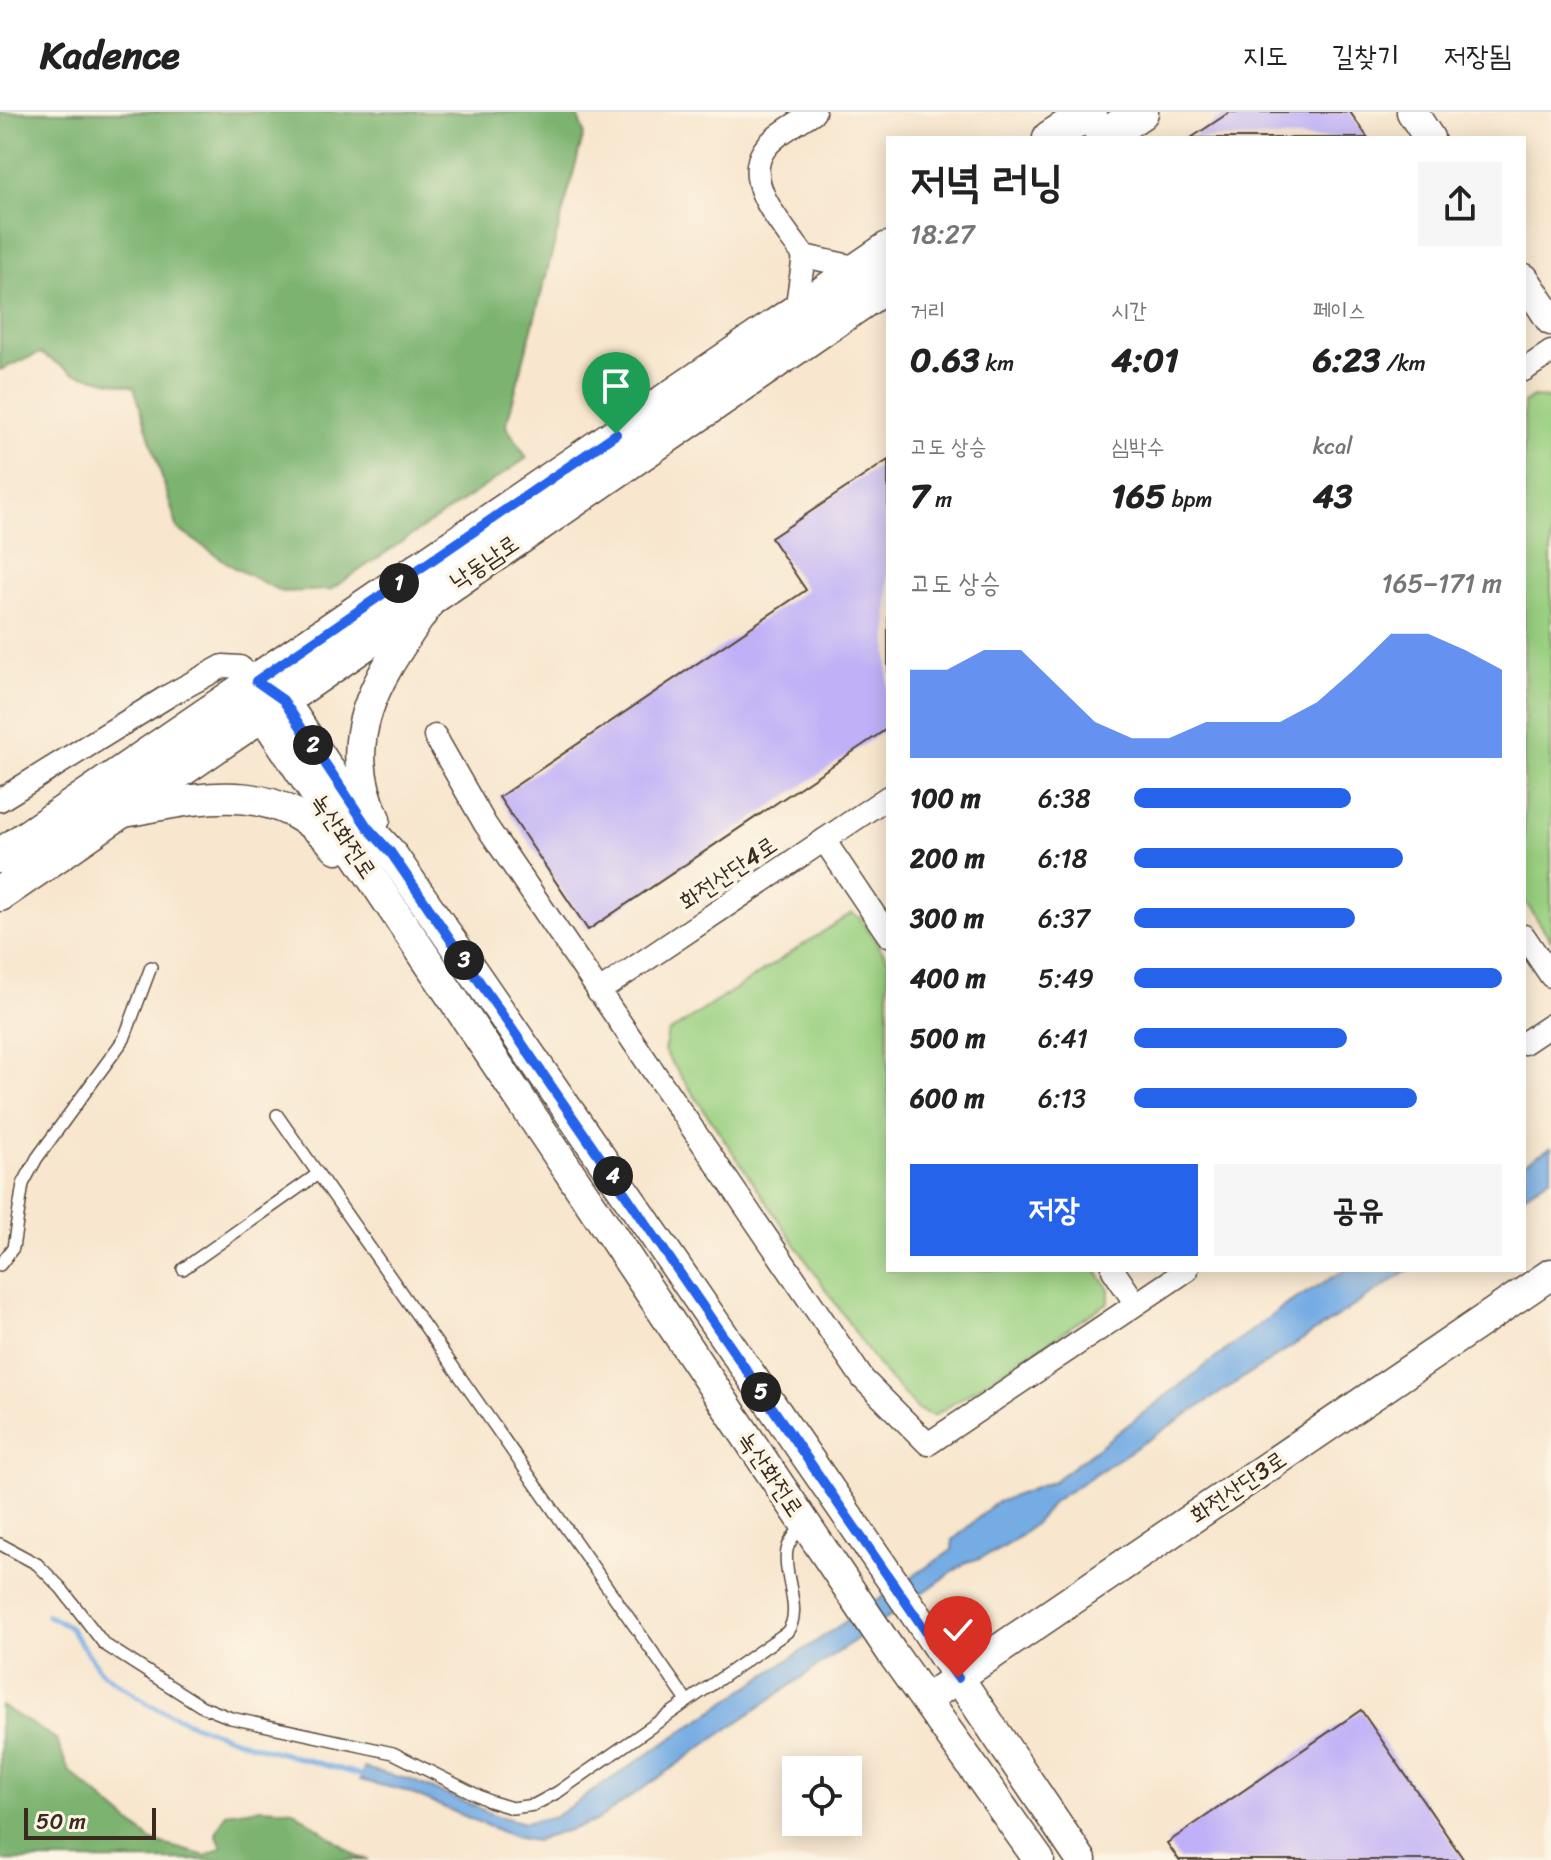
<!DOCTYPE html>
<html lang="ko">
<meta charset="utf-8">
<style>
:root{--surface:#fff;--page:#f6f6f6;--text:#222;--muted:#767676;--line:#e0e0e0;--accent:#2563eb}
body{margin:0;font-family:Sriracha,"Poor Story",sans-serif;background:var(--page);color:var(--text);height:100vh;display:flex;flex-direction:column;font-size:30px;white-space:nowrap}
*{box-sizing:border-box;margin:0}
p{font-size:26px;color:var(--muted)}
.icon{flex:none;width:44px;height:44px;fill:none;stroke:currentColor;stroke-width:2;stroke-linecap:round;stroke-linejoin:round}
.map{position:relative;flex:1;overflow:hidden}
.panel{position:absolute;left:886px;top:24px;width:640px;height:1136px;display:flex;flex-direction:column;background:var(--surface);border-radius:0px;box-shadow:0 4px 20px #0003}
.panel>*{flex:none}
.tools{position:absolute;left:782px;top:1644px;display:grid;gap:16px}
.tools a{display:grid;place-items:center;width:80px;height:80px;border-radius:0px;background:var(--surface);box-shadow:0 4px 20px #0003;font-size:40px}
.scale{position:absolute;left:24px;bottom:20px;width:132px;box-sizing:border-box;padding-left:8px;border:4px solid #3b2a1e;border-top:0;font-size:22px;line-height:28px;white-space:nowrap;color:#3b2a1e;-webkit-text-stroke:6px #fcf5e5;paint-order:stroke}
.pin{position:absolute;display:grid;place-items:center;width:68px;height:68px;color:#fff;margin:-82px -34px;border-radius:50% 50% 50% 0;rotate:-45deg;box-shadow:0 0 8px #0007}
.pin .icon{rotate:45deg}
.km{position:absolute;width:40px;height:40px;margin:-20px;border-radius:50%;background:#222;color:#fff;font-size:22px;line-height:40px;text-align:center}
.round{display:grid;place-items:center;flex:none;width:84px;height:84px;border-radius:0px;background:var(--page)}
.headline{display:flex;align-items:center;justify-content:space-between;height:136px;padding:0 24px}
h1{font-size:44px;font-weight:700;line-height:60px}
.stats{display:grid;grid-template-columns:repeat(3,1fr);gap:12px;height:136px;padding:8px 24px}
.stats div{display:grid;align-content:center}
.stats b{font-size:34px;font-weight:700}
.stats small{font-size:22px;font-weight:400}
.stats p{font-size:22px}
.chart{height:224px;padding:16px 24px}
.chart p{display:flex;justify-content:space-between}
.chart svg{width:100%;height:144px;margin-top:8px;fill:var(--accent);opacity:.7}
.cta{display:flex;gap:16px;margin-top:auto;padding:16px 24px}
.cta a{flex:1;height:92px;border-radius:0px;background:var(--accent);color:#fff;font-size:32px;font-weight:700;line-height:92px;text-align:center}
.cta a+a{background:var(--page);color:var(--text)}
ul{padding:0 24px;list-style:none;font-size:26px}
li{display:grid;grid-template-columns:128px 96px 1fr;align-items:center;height:60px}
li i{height:20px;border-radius:10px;background:var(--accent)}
header{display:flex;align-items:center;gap:48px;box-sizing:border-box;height:112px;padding:0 40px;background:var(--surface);border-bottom:2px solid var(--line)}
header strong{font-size:38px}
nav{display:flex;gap:44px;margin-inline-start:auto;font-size:28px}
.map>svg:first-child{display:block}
.green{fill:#9bd182;stroke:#6b7e50;stroke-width:2}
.forest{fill:#7cb370;stroke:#5c6e47;stroke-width:2}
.water{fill:#75ace4;stroke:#586b81;stroke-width:2}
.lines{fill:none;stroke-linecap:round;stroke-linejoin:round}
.stream{stroke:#75ace4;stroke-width:5}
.building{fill:#bfb0f7}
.lane-casing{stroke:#574638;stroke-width:14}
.street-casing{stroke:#574638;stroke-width:25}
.secondary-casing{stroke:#574638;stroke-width:33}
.primary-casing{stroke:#574638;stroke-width:37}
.lane{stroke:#fff;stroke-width:11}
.street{stroke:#fff;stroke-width:22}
.secondary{stroke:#fff;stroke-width:30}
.primary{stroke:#fff;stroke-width:34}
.route-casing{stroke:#fff;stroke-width:16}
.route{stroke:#2563eb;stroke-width:10}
.labels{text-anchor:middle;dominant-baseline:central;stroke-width:7;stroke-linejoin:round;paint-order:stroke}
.street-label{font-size:24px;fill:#3b2a1e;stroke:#fcf5e5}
</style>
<header>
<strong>Kadence</strong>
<nav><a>지도</a><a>길찾기</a><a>저장됨</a></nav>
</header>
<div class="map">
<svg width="1551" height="1748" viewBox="0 0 1551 1748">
<rect width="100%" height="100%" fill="#fcf5e5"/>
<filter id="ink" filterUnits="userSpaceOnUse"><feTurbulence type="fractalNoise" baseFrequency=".0125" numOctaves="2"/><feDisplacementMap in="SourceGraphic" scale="16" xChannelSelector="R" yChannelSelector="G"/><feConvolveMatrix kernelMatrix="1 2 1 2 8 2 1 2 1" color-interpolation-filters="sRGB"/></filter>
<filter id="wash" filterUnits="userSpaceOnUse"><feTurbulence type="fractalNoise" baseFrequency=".006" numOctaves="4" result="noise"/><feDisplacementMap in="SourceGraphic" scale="32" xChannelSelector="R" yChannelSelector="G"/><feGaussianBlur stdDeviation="1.8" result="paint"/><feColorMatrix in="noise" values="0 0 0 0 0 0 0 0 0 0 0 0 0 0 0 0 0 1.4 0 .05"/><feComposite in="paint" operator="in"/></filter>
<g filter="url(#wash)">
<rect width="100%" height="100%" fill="#f8e6ce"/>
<!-- green -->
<g class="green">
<path d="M1533,285L1551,287V828L1524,788V291Z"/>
<path d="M852,801L860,806L888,848V1158H1096L1109,1177V1190L934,1304L918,1298L878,1254L664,939L668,921Z"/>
</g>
<!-- forest -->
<g class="forest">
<path d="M0,0H576L584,21L506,314L527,346L330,478L282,480L235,456L178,417L134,275L73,261L40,241L0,258Z"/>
<path d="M0,1593L56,1627L69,1659L152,1729L206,1744L222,1735L216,1721L226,1701L261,1696L293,1698L358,1745L369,1748H0Z"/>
</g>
<!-- water -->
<g class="water">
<path d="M1551,1035V1065L1524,1083V1052Z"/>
<path d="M1345,1158H1409L1054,1389C1032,1419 1004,1440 967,1450L596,1709L535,1729L514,1725L405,1679L360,1668L364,1656L411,1668L495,1703L524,1711L556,1704L952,1438L953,1428L995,1391L1054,1369L1284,1194Z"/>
</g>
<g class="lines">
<!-- stream -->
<path class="stream" d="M47,1503L69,1515L102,1561L150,1593L190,1611L248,1632L365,1664"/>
</g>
<g id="blocks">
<!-- building -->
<g class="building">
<path d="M1230,0H1350L1368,26H1191Z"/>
<path d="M888,348V616L588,818L499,685L806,478L771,426Z"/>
<path d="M1361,1598L1464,1748H1179L1167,1731Z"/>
</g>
</g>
</g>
<g filter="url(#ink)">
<use href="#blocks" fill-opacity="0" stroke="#574638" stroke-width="2"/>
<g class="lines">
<defs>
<g id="lane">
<path d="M277,1003L687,1589"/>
<path d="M0,1153L13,1136L23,1072L37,1046L124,927L151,855"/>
<path d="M183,1157L318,1062"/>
<path d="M0,1432L37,1452L61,1476L104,1532L201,1594L231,1606L393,1641L489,1689L512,1696L534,1693L558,1680L787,1520C804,1498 782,1464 787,1438C789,1428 798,1419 804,1411"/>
</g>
<g id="street">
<path d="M804,144C786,117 741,72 764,38C775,22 798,11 814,0"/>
<path d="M796,199L804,144L859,156"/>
<path d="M1524,258L1551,240"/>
<path d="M435,624L485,712L863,1267L928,1332L1187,1158"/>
<path d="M0,688L168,584L223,554L240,555L256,569"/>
<path d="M824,728L888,823"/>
<path d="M1524,824L1551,864"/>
<path d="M598,880L888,685"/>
<path d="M1524,931L1551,913"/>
<path d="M1113,1158L1136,1192"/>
</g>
<g id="secondary">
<path d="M1412,0L1429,26"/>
<path d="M1524,167L1551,208"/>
<path d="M264,575L283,588L368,716L391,741L927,1519L1081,1748"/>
<path d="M257,579L262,602L892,1541L1039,1748"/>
<path d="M119,701C201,686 274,664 337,736"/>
<path d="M375,707C335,618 383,560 431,488"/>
<path d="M941,1577L1551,1162"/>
</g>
<g id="primary">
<path d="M1050,26L1090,0"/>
<path d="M1102,26L1141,0"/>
<path d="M0,744L888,137"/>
<path d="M0,782L888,172"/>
</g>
</defs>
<!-- lane casing -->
<use href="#lane" class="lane-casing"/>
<!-- street casing -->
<use href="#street" class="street-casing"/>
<!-- secondary casing -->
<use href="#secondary" class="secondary-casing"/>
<!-- primary casing -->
<use href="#primary" class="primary-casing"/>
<!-- lane -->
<use href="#lane" class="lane"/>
<!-- street -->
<use href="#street" class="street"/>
<!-- secondary -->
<use href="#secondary" class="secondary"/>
<!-- primary -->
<use href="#primary" class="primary"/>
</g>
</g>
<g class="lines" filter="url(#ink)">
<defs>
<path id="route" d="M616,322L256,569L283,588L368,716L391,741L958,1566"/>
</defs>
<!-- route casing -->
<use href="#route" class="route-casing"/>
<!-- route -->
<use href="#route" class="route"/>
</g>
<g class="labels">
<!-- street labels -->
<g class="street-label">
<text transform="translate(484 450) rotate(-34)">낙동남로</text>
<text transform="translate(344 724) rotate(56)">녹산화전로</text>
<text transform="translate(728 761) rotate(-34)">화전산단4로</text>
<text transform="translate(771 1362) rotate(56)">녹산화전로</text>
<text transform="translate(1238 1375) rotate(-34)">화전산단3로</text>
</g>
</g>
</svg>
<div class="tools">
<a><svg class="icon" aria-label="locate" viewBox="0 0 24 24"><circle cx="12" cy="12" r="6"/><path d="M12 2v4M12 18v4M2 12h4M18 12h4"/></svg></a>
</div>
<div class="scale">50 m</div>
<div class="pin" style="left:616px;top:322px;background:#1e9e55"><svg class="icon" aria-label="arrive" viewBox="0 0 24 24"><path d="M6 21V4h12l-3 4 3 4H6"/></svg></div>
<div class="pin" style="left:958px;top:1566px;background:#d93025"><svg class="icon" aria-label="check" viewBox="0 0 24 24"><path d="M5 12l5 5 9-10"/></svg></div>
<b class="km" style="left:399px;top:471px">1</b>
<b class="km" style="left:313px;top:633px">2</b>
<b class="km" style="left:464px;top:848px">3</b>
<b class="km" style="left:613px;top:1064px">4</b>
<b class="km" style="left:761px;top:1280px">5</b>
<section class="panel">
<div class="headline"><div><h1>저녁 러닝</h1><p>18:27</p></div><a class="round"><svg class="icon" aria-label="share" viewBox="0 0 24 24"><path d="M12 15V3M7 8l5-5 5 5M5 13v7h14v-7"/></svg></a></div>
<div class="stats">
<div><p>거리</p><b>0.63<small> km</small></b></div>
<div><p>시간</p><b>4:01</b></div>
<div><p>페이스</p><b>6:23<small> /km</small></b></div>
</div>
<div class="stats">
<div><p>고도 상승</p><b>7<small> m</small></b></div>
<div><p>심박수</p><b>165<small> bpm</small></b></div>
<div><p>kcal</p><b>43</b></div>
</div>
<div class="chart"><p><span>고도 상승</span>165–171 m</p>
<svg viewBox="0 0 160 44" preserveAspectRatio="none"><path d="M0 44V17L10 17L20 11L30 11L40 22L50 33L60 38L70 38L80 33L90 33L100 33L110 27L120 17L130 6L140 6L150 11L160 17V44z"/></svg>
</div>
<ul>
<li><b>100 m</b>6:38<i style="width:59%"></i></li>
<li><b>200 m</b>6:18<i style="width:73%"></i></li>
<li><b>300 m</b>6:37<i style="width:60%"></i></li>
<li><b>400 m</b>5:49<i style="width:100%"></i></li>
<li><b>500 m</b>6:41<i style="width:58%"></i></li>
<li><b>600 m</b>6:13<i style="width:77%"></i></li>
</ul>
<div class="cta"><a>저장</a><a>공유</a></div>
</section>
</div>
